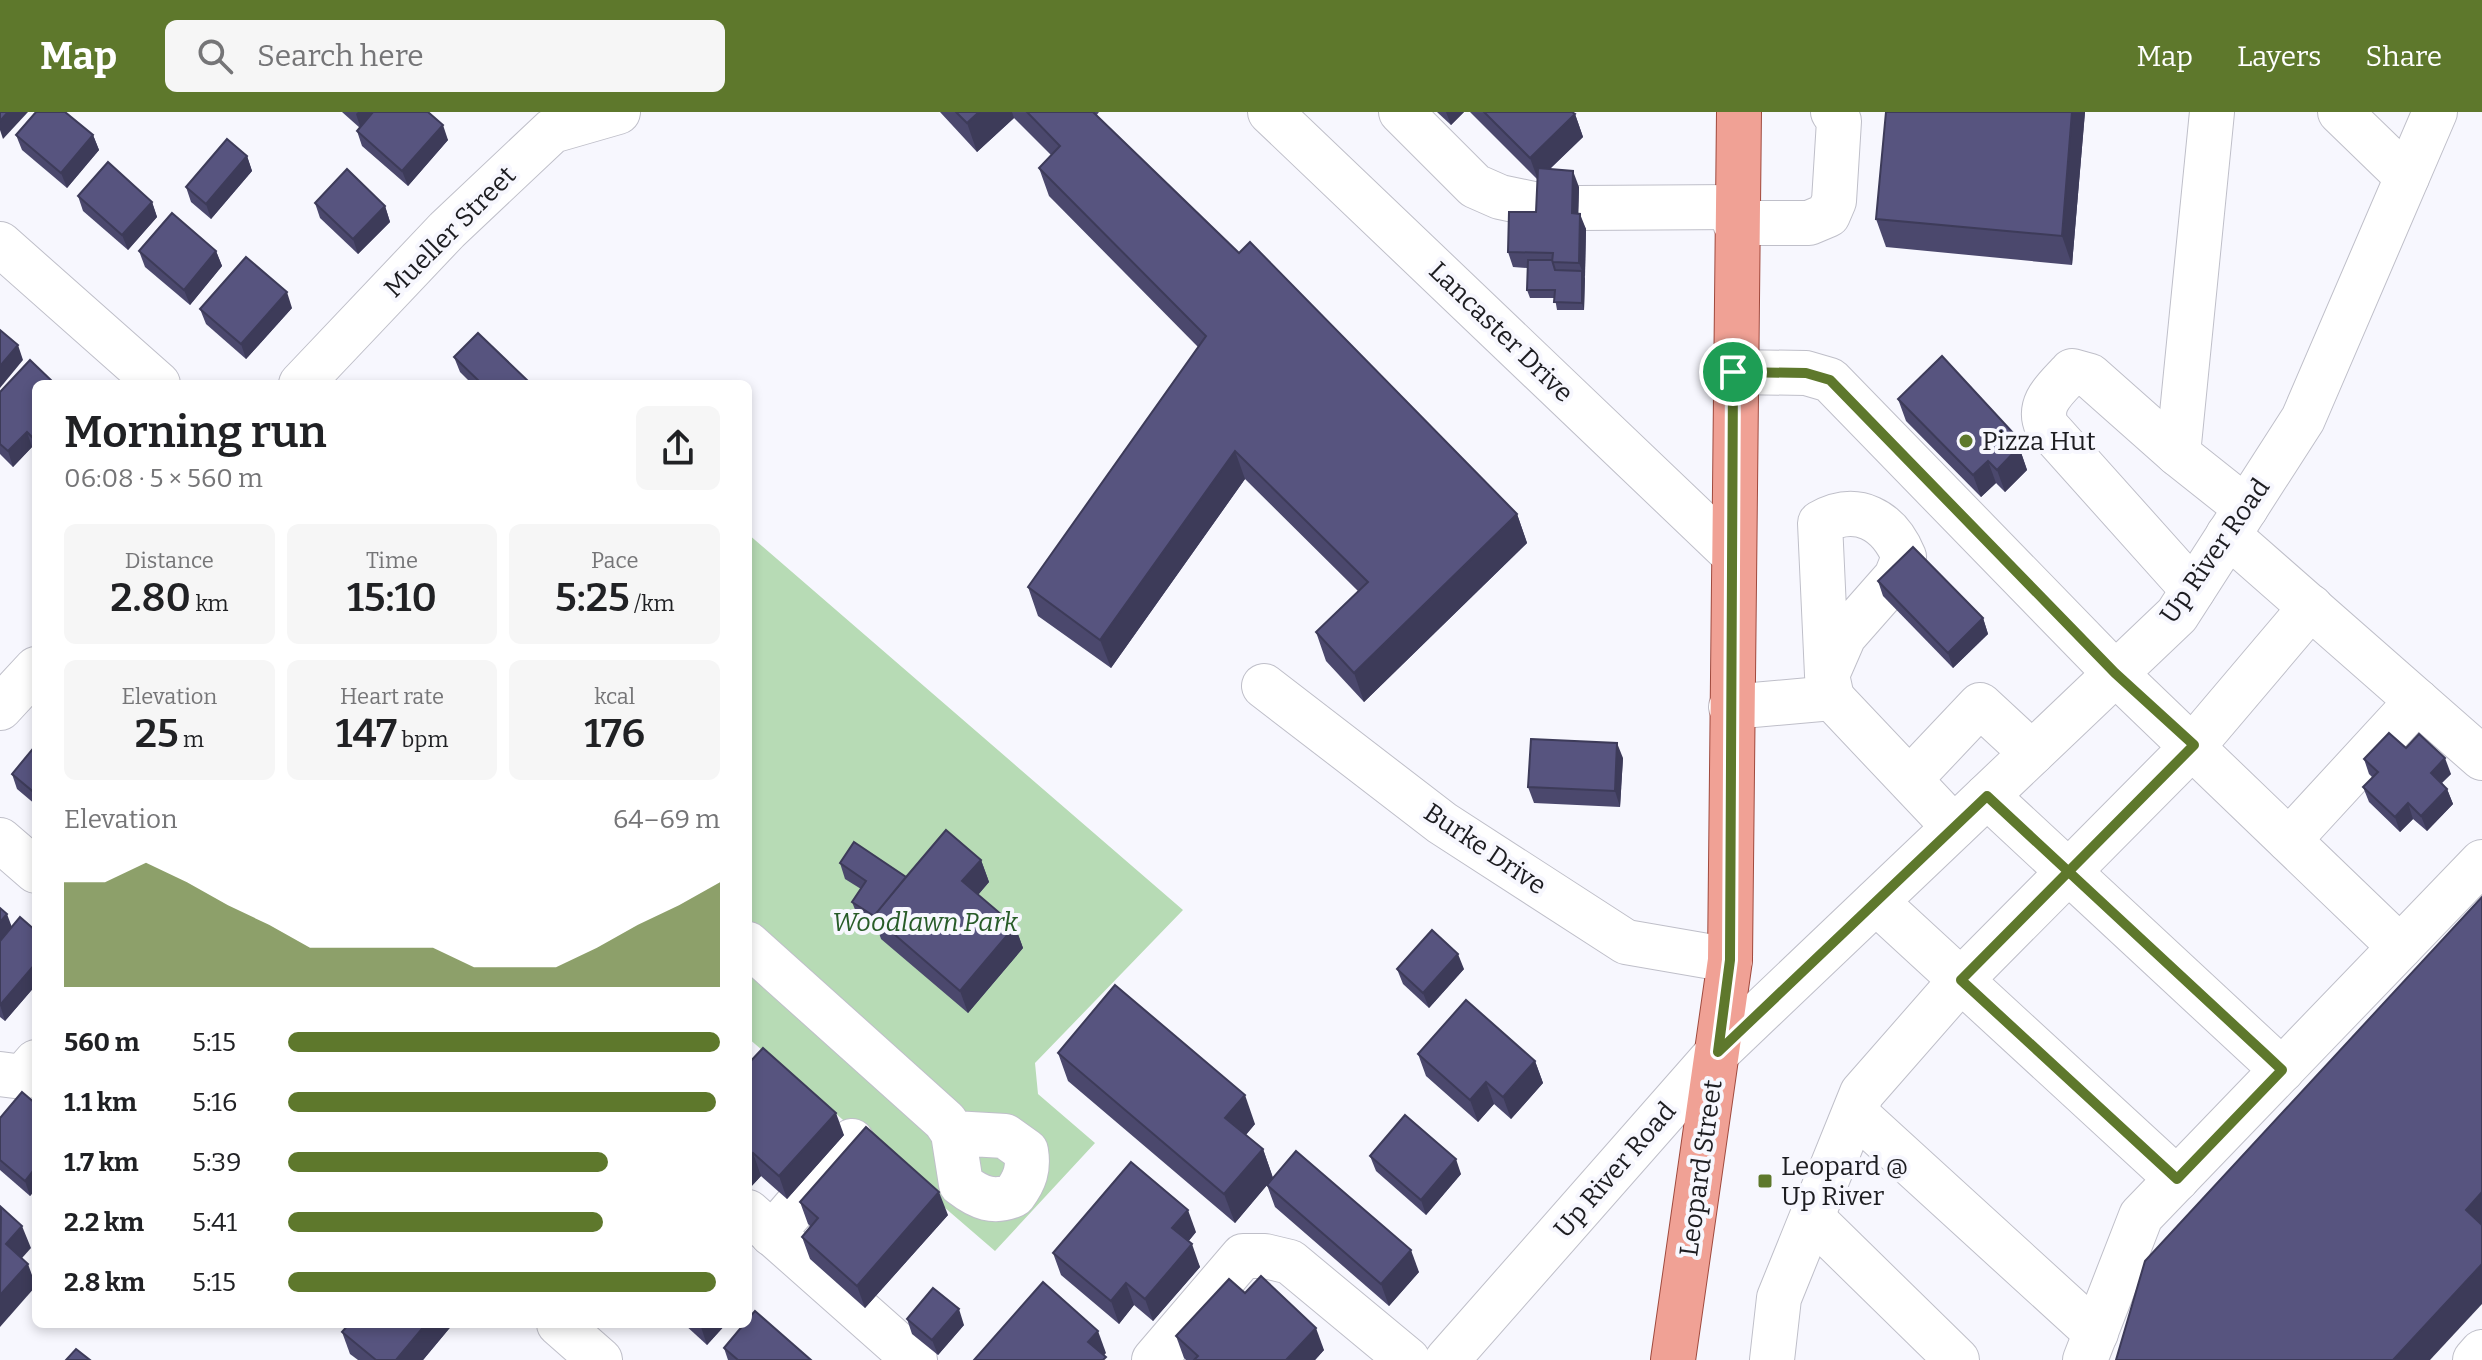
<!DOCTYPE html>
<meta charset="utf-8">
<style>
:root{--surface:#fff;--page:#f6f6f6;--text:#202124;--muted:#757577;--accent:#5e782c}
body{margin:0;font-family:Bitter,serif;background:var(--page);color:var(--text);height:100vh;display:flex;flex-direction:column;font-size:30px;white-space:nowrap}
*{box-sizing:border-box;margin:0}
p{font-size:26px;color:var(--muted)}
.icon{flex:none;width:44px;height:44px;fill:none;stroke:currentColor;stroke-width:2;stroke-linecap:round;stroke-linejoin:round}
.map{position:relative;flex:1;overflow:hidden}
.details{position:absolute;left:32px;top:268px;width:720px;height:948px;display:flex;flex-direction:column;background:var(--surface);border-radius:12px;box-shadow:0 4px 12px #0003}
.details>*{flex:none}
.pin{position:absolute;display:grid;place-items:center;width:68px;height:68px;color:#fff;margin:-34px;border:4px solid #fff;border-radius:50%;box-shadow:0 2px 8px #0007}
.round{display:grid;place-items:center;flex:none;width:84px;height:84px;border-radius:12px;background:var(--page)}
.headline{display:flex;align-items:center;justify-content:space-between;height:136px;padding:0 32px}
h1{font-size:44px;font-weight:600;line-height:60px}
.metrics{display:grid;grid-template-columns:repeat(3,1fr);gap:12px;height:136px;padding:8px 32px}
.metrics div{display:grid;align-content:center;border-radius:12px;background:var(--page);text-align:center}
.metrics b{font-size:40px;font-weight:600}
.metrics small{font-size:22px;font-weight:400}
.metrics p{font-size:22px}
.chart{height:224px;padding:16px 32px}
.chart p{display:flex;justify-content:space-between}
.chart svg{width:100%;height:144px;margin-top:8px;fill:var(--accent);opacity:.7}
ul{padding:0 32px;list-style:none;font-size:26px}
li{display:grid;grid-template-columns:128px 96px 1fr;align-items:center;height:60px}
li i{height:20px;border-radius:10px;background:var(--accent)}
header{display:flex;align-items:center;gap:48px;box-sizing:border-box;height:112px;padding:0 40px;background:var(--accent);color:#fff}
header strong{font-size:38px}
nav{display:flex;gap:44px;margin-inline-start:auto;font-size:28px}
.search{width:560px;height:72px;background:var(--page);display:flex;align-items:center;gap:20px;box-sizing:border-box;padding:0 28px;border-radius:12px;color:var(--muted);font-size:30px}
.map>svg:first-child{display:block}
.green{fill:#b7dbb5}
.lines{fill:none;stroke-linecap:round;stroke-linejoin:round}
.minor-casing{stroke:#bfbfc9;stroke-width:46}
.major-casing{stroke:#a04a3e;stroke-width:46}
.minor{stroke:#fff;stroke-width:44}
.major{stroke:#f0a195;stroke-width:44}
.wall{fill:#4b486d}
.shaded-wall{fill:#3d3b59}
.building{fill:#57547f;stroke:#3d3b59;stroke-width:2}
.route-casing{stroke:#fff;stroke-width:16}
.route{stroke:#5e782c;stroke-width:10}
.poi-dot{fill:#5e782c;stroke:#f7f7fe;stroke-width:3}
.labels{text-anchor:middle;dominant-baseline:central;stroke-width:8;stroke-linejoin:round;paint-order:stroke}
.street-label{font-size:26px;fill:#1d1d21;stroke:#f7f7fe}
.poi-label{font-size:26px;fill:#1d1d21;stroke:#f7f7fe;text-anchor:start}
.park-label{font-size:26px;font-style:italic;fill:#285c28;stroke:#f7f7fe}
</style>
<header>
<strong>Map</strong>
<div class="search"><svg class="icon" aria-label="search" viewBox="0 0 24 24"><circle cx="10" cy="10" r="6"/><path d="M15 15l6 6"/></svg>Search here</div>
<nav><a>Map</a><a>Layers</a><a>Share</a></nav>
</header>
<div class="map">
<svg width="2482" height="1248" viewBox="0 0 2482 1248">
<rect width="100%" height="100%" fill="#f7f7fe"/>
<!-- green -->
<path class="green" d="M748,422L1183,798L1035,951L1038,982L1095,1031L995,1139L748,926Z"/>
<g class="lines">
<defs>
<g id="minor">
<path d="M1270,0L1731,440"/>
<path d="M1401,0L1475,74L1500,85L1543,94"/>
<path d="M2212,0L2178,342L2246,396"/>
<path d="M2340,0L2407,65"/>
<path d="M1579,96L1736,95"/>
<path d="M1735,111H1809L1828,103L1834,89L1839,9L1833,0"/>
<path d="M0,132L158,272"/>
<path d="M1733,260L1806,261L1830,268L2115,561L2400,835"/>
<path d="M301,272L447,118L552,19L618,0"/>
<path d="M2178,342L2090,264L2072,259C2057,276 2036,291 2047,315L2193,478"/>
<path d="M2228,423L2482,646"/>
<path d="M1827,563L1844,524L1896,465L1904,445C1889,408 1857,390 1820,411L1827,563L1832,586"/>
<path d="M1264,574L1442,711L1626,830L1730,848"/>
<path d="M1731,595L1832,586L1954,715"/>
<path d="M0,596L36,557"/>
<path d="M1910,667L1980,593L2032,641"/>
<path d="M1987,684L2282,958"/>
<path d="M0,728L36,759"/>
<path d="M2289,728L2417,589"/>
<path d="M1876,790L2177,1067"/>
<path d="M748,832L945,1009L953,1021L961,1072C979,1086 994,1092 1014,1083C1025,1068 1029,1057 1026,1039L1005,1024L953,1021"/>
<path d="M0,962L23,965L36,950"/>
<path d="M1855,1001L2096,1221"/>
<path d="M748,1100L915,1248"/>
<path d="M1812,1106L1957,1248"/>
<path d="M772,1122L852,1029"/>
<path d="M559,1212L600,1248"/>
<path d="M1154,1248L1243,1144H1265L1290,1150L1408,1248"/>
<path d="M1447,1248L1718,940L2177,503L2303,307L2435,0"/>
<path d="M1772,1248L1779,1186L1862,981L1961,868L2194,633L2311,495"/>
<path d="M2085,1248L2141,1104L2482,750"/>
<path d="M2475,1248L2482,1240"/>
</g>
<path id="major" d="M1673,1248L1730,848L1739,0"/>
</defs>
<!-- minor casing -->
<use href="#minor" class="minor-casing"/>
<!-- major casing -->
<use href="#major" class="major-casing"/>
<!-- minor -->
<use href="#minor" class="minor"/>
<!-- major -->
<use href="#major" class="major"/>
</g>
<!-- wall -->
<g class="wall">
<path d="M342,0H428L448,28L408,74L362,34L357,19L360,16Z"/>
<path d="M940,0H1099L1096,4L1239,141L1517,402L1527,431L1364,590L1326,549L1316,520L1358,479L1245,367L1111,556L1038,504L1028,475L1198,235L1049,84L1039,56L1051,43L1014,6L977,40Z"/>
<path d="M1437,0H1464L1451,13Z"/>
<path d="M1470,0H1572L1575,2L1583,25L1550,57L1579,75L1578,102L1586,117L1584,198H1557L1555,186H1530L1527,178V156L1513,155L1508,140L1536,100L1538,68Z"/>
<path d="M1886,0H2085L2072,153L1886,135L1876,107Z"/>
<path d="M16,23H93L99,38L67,76L22,38Z"/>
<path d="M247,44L252,59L211,107L191,90L186,75Z"/>
<path d="M78,84L152,90L157,105L128,138L83,99Z"/>
<path d="M315,91L385,94L390,110L358,142L320,106Z"/>
<path d="M139,139H216L222,154L190,193L145,155Z"/>
<path d="M292,196L246,247L206,212L200,197Z"/>
<path d="M454,245L529,270L530,272H472L460,260Z"/>
<path d="M36,272V339L32,335L13,355L0,342V280Z"/>
<path d="M1898,287L2015,323L2027,358L2005,380L1996,371L1981,385L1906,309Z"/>
<path d="M1878,469L1983,506L1988,522L1953,556L1883,484Z"/>
<path d="M36,633V693L17,677L12,662Z"/>
<path d="M2406,636L2451,662L2442,671L2447,677L2453,692L2427,719L2413,707L2400,720L2369,690L2363,675L2373,666L2369,662L2364,647Z"/>
<path d="M1623,646L1620,695L1534,691L1528,675Z"/>
<path d="M981,748L989,770L978,783L1015,814L1023,836L968,901L881,827L878,818L858,805L852,790L861,777L845,767L840,751L906,765Z"/>
<path d="M0,796L12,815L36,819V873L5,909L0,905Z"/>
<path d="M1397,857H1464L1429,896L1403,872Z"/>
<path d="M1058,941L1255,1012L1246,1023L1263,1037L1273,1066L1419,1160L1389,1194L1275,1095L1267,1073L1235,1111L1068,969Z"/>
<path d="M1418,942L1535,949L1543,971L1511,1007L1494,992L1478,1010L1426,964Z"/>
<path d="M748,952L844,1023L787,1087L761,1064L748,1078Z"/>
<path d="M36,992V1077L30,1084L0,1058V1006Z"/>
<path d="M1370,1044L1461,1062L1426,1103L1376,1059Z"/>
<path d="M800,1090L948,1103L865,1196L810,1147L802,1125L810,1114L808,1112Z"/>
<path d="M1196,1120L1188,1130L1200,1155L1153,1209L1134,1193L1119,1212L1061,1163L1053,1141Z"/>
<path d="M1245,1181L1324,1238L1315,1248H1186L1184,1246L1176,1224Z"/>
<path d="M907,1207L964,1213L938,1243L912,1222Z"/>
<path d="M349,1212H453L423,1248H358L350,1242L342,1220Z"/>
<path d="M684,1212H726L707,1233Z"/>
<path d="M724,1236L811,1248H728Z"/>
</g>
<!-- shaded-wall -->
<g class="shaded-wall">
<path d="M8,0H28L3,27L0,18V9Z"/>
<path d="M358,0H377L361,17L356,2Z"/>
<path d="M979,0H1012L1014,6L977,40L967,11Z"/>
<path d="M1446,0H1464L1451,13Z"/>
<path d="M2072,0H2085L2072,153L2062,124Z"/>
<path d="M1575,2L1583,25L1538,68L1530,46Z"/>
<path d="M443,13L448,28L408,74L402,59Z"/>
<path d="M93,23L99,38L67,76L61,61Z"/>
<path d="M247,44L252,59L211,107L206,92Z"/>
<path d="M1573,59L1579,75L1578,116L1572,101Z"/>
<path d="M152,90L157,105L128,138L122,123Z"/>
<path d="M385,94L390,110L358,142L353,127Z"/>
<path d="M1580,102L1586,117L1585,166L1579,151Z"/>
<path d="M216,139L222,154L190,193L184,178Z"/>
<path d="M1582,159L1585,166L1584,198L1582,191Z"/>
<path d="M287,180L292,196L246,247L241,232Z"/>
<path d="M18,233L23,248L0,276V254Z"/>
<path d="M27,320L32,335L13,355L8,339Z"/>
<path d="M2015,323L2027,358L2005,380L1997,358L2011,327Z"/>
<path d="M1235,339L1245,367L1111,556L1100,528Z"/>
<path d="M1988,349L1996,371L1981,385L1973,363Z"/>
<path d="M1517,402L1527,431L1364,590L1354,561Z"/>
<path d="M1983,506L1988,522L1953,556L1948,541Z"/>
<path d="M1617,631L1623,646L1620,695L1615,679Z"/>
<path d="M2445,646L2451,662L2436,676L2431,661Z"/>
<path d="M2447,677L2453,692L2427,719L2421,704Z"/>
<path d="M2408,691L2413,707L2400,720L2395,705Z"/>
<path d="M981,748L989,770L970,792L962,769Z"/>
<path d="M7,802L13,818L0,832V810Z"/>
<path d="M1015,814L1023,836L968,901L960,879Z"/>
<path d="M1458,842L1464,857L1429,896L1423,881Z"/>
<path d="M36,851V873L5,909L0,893Z"/>
<path d="M1535,949L1543,971L1511,1007L1503,985Z"/>
<path d="M1486,970L1494,992L1478,1010L1470,988Z"/>
<path d="M1245,983L1255,1012L1236,1034L1225,1006Z"/>
<path d="M836,1001L844,1023L787,1087L779,1064Z"/>
<path d="M1263,1037L1273,1066L1235,1111L1224,1082Z"/>
<path d="M753,1041L761,1064L748,1078V1047Z"/>
<path d="M1456,1047L1461,1062L1426,1103L1421,1088Z"/>
<path d="M36,1055V1077L30,1084L25,1069Z"/>
<path d="M939,1080L948,1103L865,1196L857,1174Z"/>
<path d="M2482,1080V1120L2466,1098Z"/>
<path d="M1188,1098L1196,1120L1180,1139L1172,1116Z"/>
<path d="M22,1114L31,1136L14,1155L6,1132Z"/>
<path d="M1192,1132L1200,1155L1153,1209L1145,1187Z"/>
<path d="M1411,1138L1419,1160L1389,1194L1381,1172Z"/>
<path d="M28,1152L36,1174L0,1215V1183Z"/>
<path d="M2482,1152V1192L2430,1248H2393Z"/>
<path d="M1126,1171L1134,1193L1119,1212L1111,1189Z"/>
<path d="M959,1197L964,1213L938,1243L932,1228Z"/>
<path d="M426,1212H453L423,1248H396Z"/>
<path d="M700,1212H726L707,1233Z"/>
<path d="M1316,1216L1324,1238L1315,1248H1286Z"/>
<path d="M1098,1219L1106,1241L1100,1248L1088,1230Z"/>
</g>
<!-- building -->
<g class="building">
<path d="M0,0H8L0,9Z"/>
<path d="M36,0H65L93,23L61,61L16,23Z"/>
<path d="M373,0H428L443,13L402,59L357,19Z"/>
<path d="M956,0H979L967,11Z"/>
<path d="M1027,0H1093L1239,141L1250,130L1517,402L1354,561L1316,520L1368,470L1235,339L1100,528L1028,475L1206,224L1039,56L1060,34Z"/>
<path d="M1484,0H1572L1575,2L1530,46Z"/>
<path d="M1886,0H2072L2062,124L1876,107Z"/>
<path d="M227,27L247,44L206,92L186,75Z"/>
<path d="M108,50L152,90L122,123L78,84Z"/>
<path d="M1538,56L1573,59L1572,101L1580,102L1579,151L1552,150L1553,141L1508,140L1509,100H1536Z"/>
<path d="M347,57L385,94L353,127L315,91Z"/>
<path d="M172,101L216,139L184,178L139,139Z"/>
<path d="M246,145L287,180L241,232L200,197Z"/>
<path d="M1528,148H1552L1555,158L1582,159V191L1554,190L1555,178H1527Z"/>
<path d="M0,218L18,233L0,254Z"/>
<path d="M478,221L529,270L528,272H482L454,245Z"/>
<path d="M1942,244L2015,323L2011,327L2019,335L1997,358L1988,349L1973,363L1898,287Z"/>
<path d="M30,248L55,272H36V329L27,320L8,339L0,332V280Z"/>
<path d="M1913,435L1983,506L1948,541L1878,469Z"/>
<path d="M2389,621L2406,636L2419,622L2445,646L2431,661L2447,677L2421,704L2408,691L2395,705L2363,675L2378,660L2364,647Z"/>
<path d="M1531,627L1617,631L1615,679L1528,675Z"/>
<path d="M36,633V682L12,662Z"/>
<path d="M946,718L981,748L962,769L1015,814L960,879L873,804Z"/>
<path d="M854,730L906,765L874,804L852,790L866,769L840,751Z"/>
<path d="M2482,785V1080L2466,1098L2482,1113V1152L2393,1248H2116L2145,1149Z"/>
<path d="M0,796L7,802L0,810Z"/>
<path d="M20,805L36,819V851L0,893V829Z"/>
<path d="M1432,818L1458,842L1423,881L1397,857Z"/>
<path d="M1115,873L1245,983L1225,1006L1263,1037L1224,1082L1058,941Z"/>
<path d="M1466,888L1535,949L1503,985L1486,970L1470,988L1418,942Z"/>
<path d="M763,936L836,1001L779,1064L753,1041L748,1047V952Z"/>
<path d="M22,980L36,992V1055L25,1069L0,1048V1006Z"/>
<path d="M1405,1003L1456,1047L1421,1088L1370,1044Z"/>
<path d="M866,1015L939,1080L857,1174L802,1125L818,1106L800,1090Z"/>
<path d="M1296,1039L1411,1138L1381,1172L1267,1073Z"/>
<path d="M1131,1050L1188,1098L1172,1116L1192,1132L1145,1187L1126,1171L1111,1189L1053,1141Z"/>
<path d="M1,1095L22,1114L6,1132L28,1152L0,1183Z"/>
<path d="M1261,1164L1316,1216L1286,1248H1194L1198,1244L1176,1224L1229,1167L1245,1181Z"/>
<path d="M1043,1170L1098,1219L1088,1230L1106,1245L1103,1248H974Z"/>
<path d="M933,1176L959,1197L932,1228L907,1207Z"/>
<path d="M755,1199L811,1248H738L724,1236L744,1212H748V1207Z"/>
<path d="M349,1212H426L396,1248H376L342,1220Z"/>
<path d="M76,1237L90,1248H66Z"/>
</g>
<g class="lines">
<defs>
<path id="route" d="M1733,260L1730,848L1718,940L1987,684C2085,775 2184,866 2282,958L2177,1067L1961,868L2194,633L2115,561L1830,268L1806,261L1733,260"/>
</defs>
<!-- route casing -->
<use href="#route" class="route-casing"/>
<!-- route -->
<use href="#route" class="route"/>
</g>
<!-- markers -->
<g class="poi-dot">
<circle cx="1966" cy="329" r="8"/>
<rect x="1757" y="1061" width="16" height="16" rx="4"/>
</g>
<g class="labels">
<!-- street labels -->
<g class="street-label">
<text transform="translate(450 120) rotate(-45)">Mueller Street</text>
<text transform="translate(1501 220) rotate(44)">Lancaster Drive</text>
<text transform="translate(2215 439) rotate(-55)">Up River Road</text>
<text transform="translate(1485 737) rotate(34)">Burke Drive</text>
<text transform="translate(1701 1056) rotate(-82)">Leopard Street</text>
<text transform="translate(1615 1058) rotate(-49)">Up River Road</text>
</g>
<!-- poi labels -->
<g class="poi-label">
<text x="1982" y="329">Pizza Hut</text>
<text x="1781" y="1054">Leopard @<tspan x="1781" dy="30">Up River</tspan></text>
</g>
<!-- park labels -->
<g class="park-label">
<text x="925" y="810">Woodlawn Park</text>
</g>
</g>
</svg>
<div class="pin" style="left:1733px;top:260px;background:#1e9e55"><svg class="icon" aria-label="arrive" viewBox="0 0 24 24"><path d="M6 21V4h12l-3 4 3 4H6"/></svg></div>
<section class="details">
<div class="headline"><div><h1>Morning run</h1><p>06:08 · 5 × 560 m</p></div><a class="round"><svg class="icon" aria-label="share" viewBox="0 0 24 24"><path d="M12 15V3M7 8l5-5 5 5M5 13v7h14v-7"/></svg></a></div>
<div class="metrics">
<div><p>Distance</p><b>2.80<small> km</small></b></div>
<div><p>Time</p><b>15:10</b></div>
<div><p>Pace</p><b>5:25<small> /km</small></b></div>
</div>
<div class="metrics">
<div><p>Elevation</p><b>25<small> m</small></b></div>
<div><p>Heart rate</p><b>147<small> bpm</small></b></div>
<div><p>kcal</p><b>176</b></div>
</div>
<div class="chart"><p><span>Elevation</span>64–69 m</p>
<svg viewBox="0 0 160 44" preserveAspectRatio="none"><path d="M0 44V12L10 12L20 6L30 12L40 19L50 25L60 32L70 32L80 32L90 32L100 38L110 38L120 38L130 32L140 25L150 19L160 12V44z"/></svg>
</div>
<ul>
<li><b>560 m</b>5:15<i style="width:100%"></i></li>
<li><b>1.1 km</b>5:16<i style="width:99%"></i></li>
<li><b>1.7 km</b>5:39<i style="width:74%"></i></li>
<li><b>2.2 km</b>5:41<i style="width:73%"></i></li>
<li><b>2.8 km</b>5:15<i style="width:99%"></i></li>
</ul>
</section>
</div>
